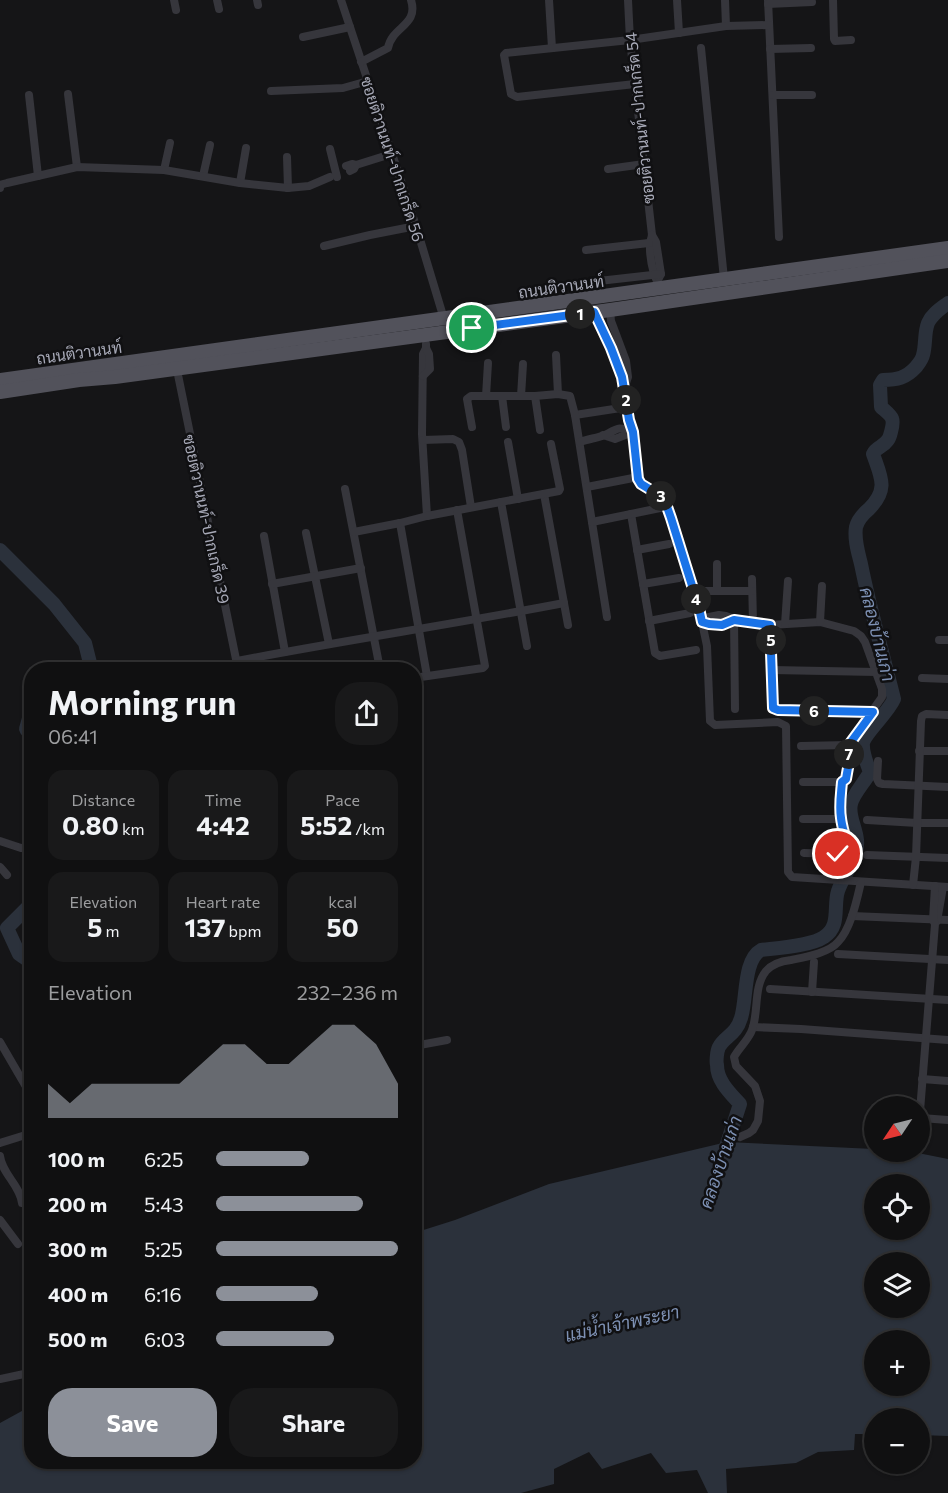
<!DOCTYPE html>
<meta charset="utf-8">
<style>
:root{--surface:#101011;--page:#19191a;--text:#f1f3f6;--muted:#9c9d9f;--line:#303031;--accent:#8c9099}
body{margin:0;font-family:Commissioner,Sarabun,sans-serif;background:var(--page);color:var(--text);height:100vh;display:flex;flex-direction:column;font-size:22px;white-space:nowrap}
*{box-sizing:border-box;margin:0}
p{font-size:20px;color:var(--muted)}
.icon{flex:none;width:33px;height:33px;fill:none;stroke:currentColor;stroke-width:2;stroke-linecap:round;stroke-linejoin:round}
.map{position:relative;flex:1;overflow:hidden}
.drawer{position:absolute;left:24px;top:662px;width:398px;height:807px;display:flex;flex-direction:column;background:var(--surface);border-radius:24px;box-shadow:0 2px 4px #0004,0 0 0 2px var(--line)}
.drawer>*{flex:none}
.needle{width:39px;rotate:235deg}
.tools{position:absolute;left:864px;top:1096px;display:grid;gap:12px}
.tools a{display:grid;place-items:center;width:66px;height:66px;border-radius:50%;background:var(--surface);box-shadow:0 2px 4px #0004,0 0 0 2px var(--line);font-size:30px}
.pin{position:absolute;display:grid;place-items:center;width:51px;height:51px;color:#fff;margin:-26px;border:3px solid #fff;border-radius:50%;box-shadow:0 2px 6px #0007}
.km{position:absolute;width:30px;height:30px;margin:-15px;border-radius:50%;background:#222;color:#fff;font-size:16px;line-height:30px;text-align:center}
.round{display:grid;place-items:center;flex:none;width:63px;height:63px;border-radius:24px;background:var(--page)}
.overview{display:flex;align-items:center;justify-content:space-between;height:102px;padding:0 24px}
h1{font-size:33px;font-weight:700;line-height:45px}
.stats{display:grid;grid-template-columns:repeat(3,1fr);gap:9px;height:102px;padding:6px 24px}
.stats div{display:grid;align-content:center;border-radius:15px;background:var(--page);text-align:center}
.stats b{font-size:26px;font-weight:700}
.stats small{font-size:16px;font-weight:400}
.stats p{font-size:16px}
.chart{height:168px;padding:12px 24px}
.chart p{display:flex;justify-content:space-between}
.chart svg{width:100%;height:108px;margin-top:6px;fill:var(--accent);opacity:.7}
.cta{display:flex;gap:12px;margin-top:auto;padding:12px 24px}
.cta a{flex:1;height:69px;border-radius:24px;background:var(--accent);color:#fff;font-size:24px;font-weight:700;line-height:69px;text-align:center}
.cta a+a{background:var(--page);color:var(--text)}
ul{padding:0 24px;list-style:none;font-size:20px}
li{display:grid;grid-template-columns:96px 72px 1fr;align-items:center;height:45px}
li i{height:15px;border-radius:8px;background:var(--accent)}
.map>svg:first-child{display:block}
.water{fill:#2b313b;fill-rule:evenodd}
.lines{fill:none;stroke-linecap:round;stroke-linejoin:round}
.river{stroke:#2b313b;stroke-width:14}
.minor{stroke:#36363c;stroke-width:8}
.primary{stroke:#52525b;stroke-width:14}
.route-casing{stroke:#fff;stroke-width:12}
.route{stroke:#1a73e8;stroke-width:8}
.labels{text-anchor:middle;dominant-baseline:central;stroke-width:5;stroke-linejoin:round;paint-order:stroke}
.street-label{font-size:16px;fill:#a7a9b7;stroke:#101012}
.water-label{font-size:18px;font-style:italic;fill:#7d90b3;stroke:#101012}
</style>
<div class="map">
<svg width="948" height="1493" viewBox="0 0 948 1493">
<rect width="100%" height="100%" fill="#151517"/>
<!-- water -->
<path class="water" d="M727,1142L874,1149V1152H913L948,1159V1436L920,1435V1419H874V1434H855L854,1450L818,1452L796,1463L726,1469L727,1493H708L697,1470L666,1473L651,1453L602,1469L589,1452L554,1469V1484L521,1493H0V1423L31,1406L32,1461H414V1233L455,1220L549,1184ZM874,1185H920V1230H874ZM874,1263H920V1308H874ZM874,1341H920V1386H874Z"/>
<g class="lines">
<!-- river -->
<g class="river">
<path d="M0,550L54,604L85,643L91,667L88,669"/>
<path d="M32,708L26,729L32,737"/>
<path d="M32,907H28L7,928L19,954L32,963"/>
<path d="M722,1159L740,1104C730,1093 717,1081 717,1065C716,1061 717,1051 719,1047C725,1036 736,1035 741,1018C747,1000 743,960 761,950C778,948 811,946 824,937C841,926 833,907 838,891C843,875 859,858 857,840C856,828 848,815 851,804C853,794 865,782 870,772C867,764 862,752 863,743C865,733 888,713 894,699C883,654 870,609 861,564C858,552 854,539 856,527C858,519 863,514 869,509C889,489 881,477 873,454C876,447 883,447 887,441C890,438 890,435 891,432C895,417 892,417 881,407L880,385L883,380C897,380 906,378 916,367C919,363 922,360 923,355C926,345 924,333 928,323C932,314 940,309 948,303"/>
</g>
<!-- minor -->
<g class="minor">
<path d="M174,0L176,10"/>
<path d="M217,0L219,9"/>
<path d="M257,0L258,5"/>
<path d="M341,0L416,226L444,319"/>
<path d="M549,0L552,48"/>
<path d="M628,0L630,40L652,235C648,246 651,263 654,274C656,279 658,282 659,288"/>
<path d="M677,0L679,33"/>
<path d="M725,0L726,26"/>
<path d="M768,0L779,237"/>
<path d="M833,0L834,39L835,41L851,40"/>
<path d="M768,4L812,2"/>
<path d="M303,37L350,27"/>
<path d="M701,48L724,279"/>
<path d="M770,49L811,48"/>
<path d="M361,62L388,48C392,26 419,26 411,0"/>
<path d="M635,84L517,97L511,94L504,55L506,53L630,40L726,26L769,25"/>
<path d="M271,91L343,88L368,81"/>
<path d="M68,94L77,167"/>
<path d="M29,95L38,176"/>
<path d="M773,95H812"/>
<path d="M330,149L337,177"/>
<path d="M287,157L288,188"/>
<path d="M356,165L391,154"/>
<path d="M346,166L352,164L356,165L354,169L350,171"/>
<path d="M608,169L644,164"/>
<path d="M164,170L170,143"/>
<path d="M203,176L210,145"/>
<path d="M240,183L246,148"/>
<path d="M0,188V185L7,183L77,167L164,170L240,183L288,188L309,186L330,177"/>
<path d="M652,235L656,242L661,274L659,278"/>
<path d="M324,246L370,235L416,226"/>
<path d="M586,250L649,243"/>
<path d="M590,282L661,274"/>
<path d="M610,310L611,321L626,361L628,377L625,386"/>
<path d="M594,312L611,348L623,377L629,420L633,432L638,479L641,484L659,495L665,501L671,517L699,608L707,646L710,721L715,725L778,722L786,726L788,872L792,877L948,887"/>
<path d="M426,348L423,354L422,434L427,516"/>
<path d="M556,355L558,394"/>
<path d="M176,365L238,669"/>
<path d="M423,376L430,369L429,354L426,348V344"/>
<path d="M486,396L488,363"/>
<path d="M502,396L506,427"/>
<path d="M521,396L523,364"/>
<path d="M535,396L540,430"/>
<path d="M575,415L627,407"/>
<path d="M472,427L467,399L471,396H535L558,394L570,396L575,415L607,617"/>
<path d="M603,435L615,439L633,432"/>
<path d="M423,440L453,439L459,442L462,450L471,507"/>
<path d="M508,442L518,499"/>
<path d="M580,442C588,439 597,438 605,435C618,428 619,426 633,432"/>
<path d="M587,487L633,478"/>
<path d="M345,489L380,669"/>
<path d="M544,494L568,625"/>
<path d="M501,502L527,646"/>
<path d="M631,514L655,653L660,656L696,650"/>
<path d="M592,522L660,508"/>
<path d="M400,523L427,676"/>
<path d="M354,532L400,523L427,516L559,491L560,489L551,444"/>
<path d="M306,533L329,644"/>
<path d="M264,536L285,652"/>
<path d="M637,550L669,544"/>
<path d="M717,564V591"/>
<path d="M752,579L753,622"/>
<path d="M272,584L361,568"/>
<path d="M643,584L679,578"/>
<path d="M704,591H752"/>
<path d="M734,619L735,709"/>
<path d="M649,621L690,613"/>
<path d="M702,622L709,617L719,615L726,616L734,619L770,625L820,622L854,631L861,636L865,642L882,689V697L848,745L849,762L846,779L842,782C841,794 839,806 841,818C842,828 846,837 847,847L842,852L838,854L804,853"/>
<path d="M702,622C714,625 723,626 734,619"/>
<path d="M820,622L822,586"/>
<path d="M785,624L788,581"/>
<path d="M770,625L773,708L778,710L873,712"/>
<path d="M939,640H948"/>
<path d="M237,661C346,640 455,624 564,603"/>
<path d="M772,670L876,672"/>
<path d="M414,678L483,668L485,666L457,510"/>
<path d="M922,678L948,679"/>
<path d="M801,746L848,745"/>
<path d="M919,751H948"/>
<path d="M878,761L877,779L879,783L883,784L948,787"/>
<path d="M803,782H842"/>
<path d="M803,819H841"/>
<path d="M867,820L917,823H948"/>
<path d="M0,841L21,848L32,847"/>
<path d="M867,855L948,858"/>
<path d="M0,867L7,875"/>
<path d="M913,885L916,857L921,721L922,716L926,714L948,715"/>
<path d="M852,916L948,920"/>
<path d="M937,921L943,887"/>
<path d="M838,954L948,960"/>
<path d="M770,989L948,1000"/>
<path d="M812,992L814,962"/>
<path d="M753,1027L801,1029L948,1040"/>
<path d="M0,1042L32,1097"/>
<path d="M414,1046L447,1040"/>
<path d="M922,1079L948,1081"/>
<path d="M920,1111L935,924L933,920L935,886"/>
<path d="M920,1115L921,1118L948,1120"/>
<path d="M740,1137L749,1133L753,1130L758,1121L760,1101L755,1086L736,1066L734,1057C739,1048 749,1039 752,1030C759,1012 753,987 766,971C772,964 782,961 791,960C805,957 829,953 838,942C851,929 857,899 861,882"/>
<path d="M0,1143L32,1133"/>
<path d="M0,1156C2,1174 20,1185 22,1203"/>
<path d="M0,1220L18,1244"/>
<path d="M0,1379L24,1374"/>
</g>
<!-- primary -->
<g class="primary">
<path d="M0,380L948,248"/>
<path d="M0,392L79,380L115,377L610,310L948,261"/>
</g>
</g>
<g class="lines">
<defs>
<path id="route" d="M472,328L594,312L611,348L622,377L629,420L633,432L638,479L641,484L659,495L665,501L671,518L699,608L702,622L709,624L722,625L734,620L770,625L773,708L778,710L873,712L848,746L849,762L846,779L842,782C841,794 839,806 841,818C842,828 846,837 847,848L842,852L838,854"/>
</defs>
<!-- route casing -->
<use href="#route" class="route-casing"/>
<!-- route -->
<use href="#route" class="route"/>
</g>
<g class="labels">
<!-- street labels -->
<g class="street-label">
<text transform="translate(639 118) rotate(-96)">ซอยติวานนท์-ปากเกร็ด 54</text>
<text transform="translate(393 159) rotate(72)">ซอยติวานนท์-ปากเกร็ด 56</text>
<text transform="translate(561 286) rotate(-8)">ถนนติวานนท์</text>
<text transform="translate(79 352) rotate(-8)">ถนนติวานนท์</text>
<text transform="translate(207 519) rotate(78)">ซอยติวานนท์-ปากเกร็ด 39</text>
</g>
<!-- water labels -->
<g class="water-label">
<text transform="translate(878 634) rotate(76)">คลองบ้านเก่า</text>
<text transform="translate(720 1162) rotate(-71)">คลองบ้านเก่า</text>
<text transform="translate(622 1323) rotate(-12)">แม่น้ำเจ้าพระยา</text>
</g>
</g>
</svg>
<div class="tools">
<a><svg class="needle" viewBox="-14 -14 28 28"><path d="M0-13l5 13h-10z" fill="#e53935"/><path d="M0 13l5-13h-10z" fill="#9c9d9f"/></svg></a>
<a><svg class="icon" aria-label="locate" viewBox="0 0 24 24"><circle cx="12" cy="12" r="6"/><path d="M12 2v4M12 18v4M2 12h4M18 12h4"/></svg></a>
<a><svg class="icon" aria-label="layers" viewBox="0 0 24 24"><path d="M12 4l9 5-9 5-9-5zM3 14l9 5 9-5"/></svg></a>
<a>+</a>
<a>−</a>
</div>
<div class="pin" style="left:472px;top:328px;background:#1e9e55"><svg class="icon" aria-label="arrive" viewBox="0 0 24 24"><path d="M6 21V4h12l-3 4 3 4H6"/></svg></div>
<div class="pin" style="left:838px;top:854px;background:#d93025"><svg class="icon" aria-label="check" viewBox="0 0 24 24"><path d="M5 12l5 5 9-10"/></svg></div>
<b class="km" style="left:580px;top:314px">1</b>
<b class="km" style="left:626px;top:400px">2</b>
<b class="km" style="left:661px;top:496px">3</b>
<b class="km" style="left:696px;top:599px">4</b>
<b class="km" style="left:771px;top:640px">5</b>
<b class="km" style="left:814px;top:711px">6</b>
<b class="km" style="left:849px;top:754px">7</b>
<section class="drawer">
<div class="overview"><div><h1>Morning run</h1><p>06:41</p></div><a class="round"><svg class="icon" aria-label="share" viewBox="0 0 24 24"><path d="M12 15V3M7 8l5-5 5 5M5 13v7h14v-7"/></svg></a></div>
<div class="stats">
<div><p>Distance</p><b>0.80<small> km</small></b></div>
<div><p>Time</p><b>4:42</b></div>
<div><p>Pace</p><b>5:52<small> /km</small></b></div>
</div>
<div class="stats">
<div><p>Elevation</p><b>5<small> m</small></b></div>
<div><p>Heart rate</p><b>137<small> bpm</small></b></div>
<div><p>kcal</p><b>50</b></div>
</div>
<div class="chart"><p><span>Elevation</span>232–236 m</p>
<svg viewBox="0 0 160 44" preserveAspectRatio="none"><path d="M0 44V30L10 38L20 30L30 30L40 30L50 30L60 30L70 22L80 14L90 14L100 22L110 22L120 14L130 6L140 6L150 14L160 30V44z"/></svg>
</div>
<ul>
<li><b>100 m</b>6:25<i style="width:51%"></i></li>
<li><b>200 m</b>5:43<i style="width:81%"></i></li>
<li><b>300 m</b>5:25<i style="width:100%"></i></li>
<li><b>400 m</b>6:16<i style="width:56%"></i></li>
<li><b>500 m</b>6:03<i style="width:65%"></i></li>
</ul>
<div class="cta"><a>Save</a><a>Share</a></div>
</section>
</div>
